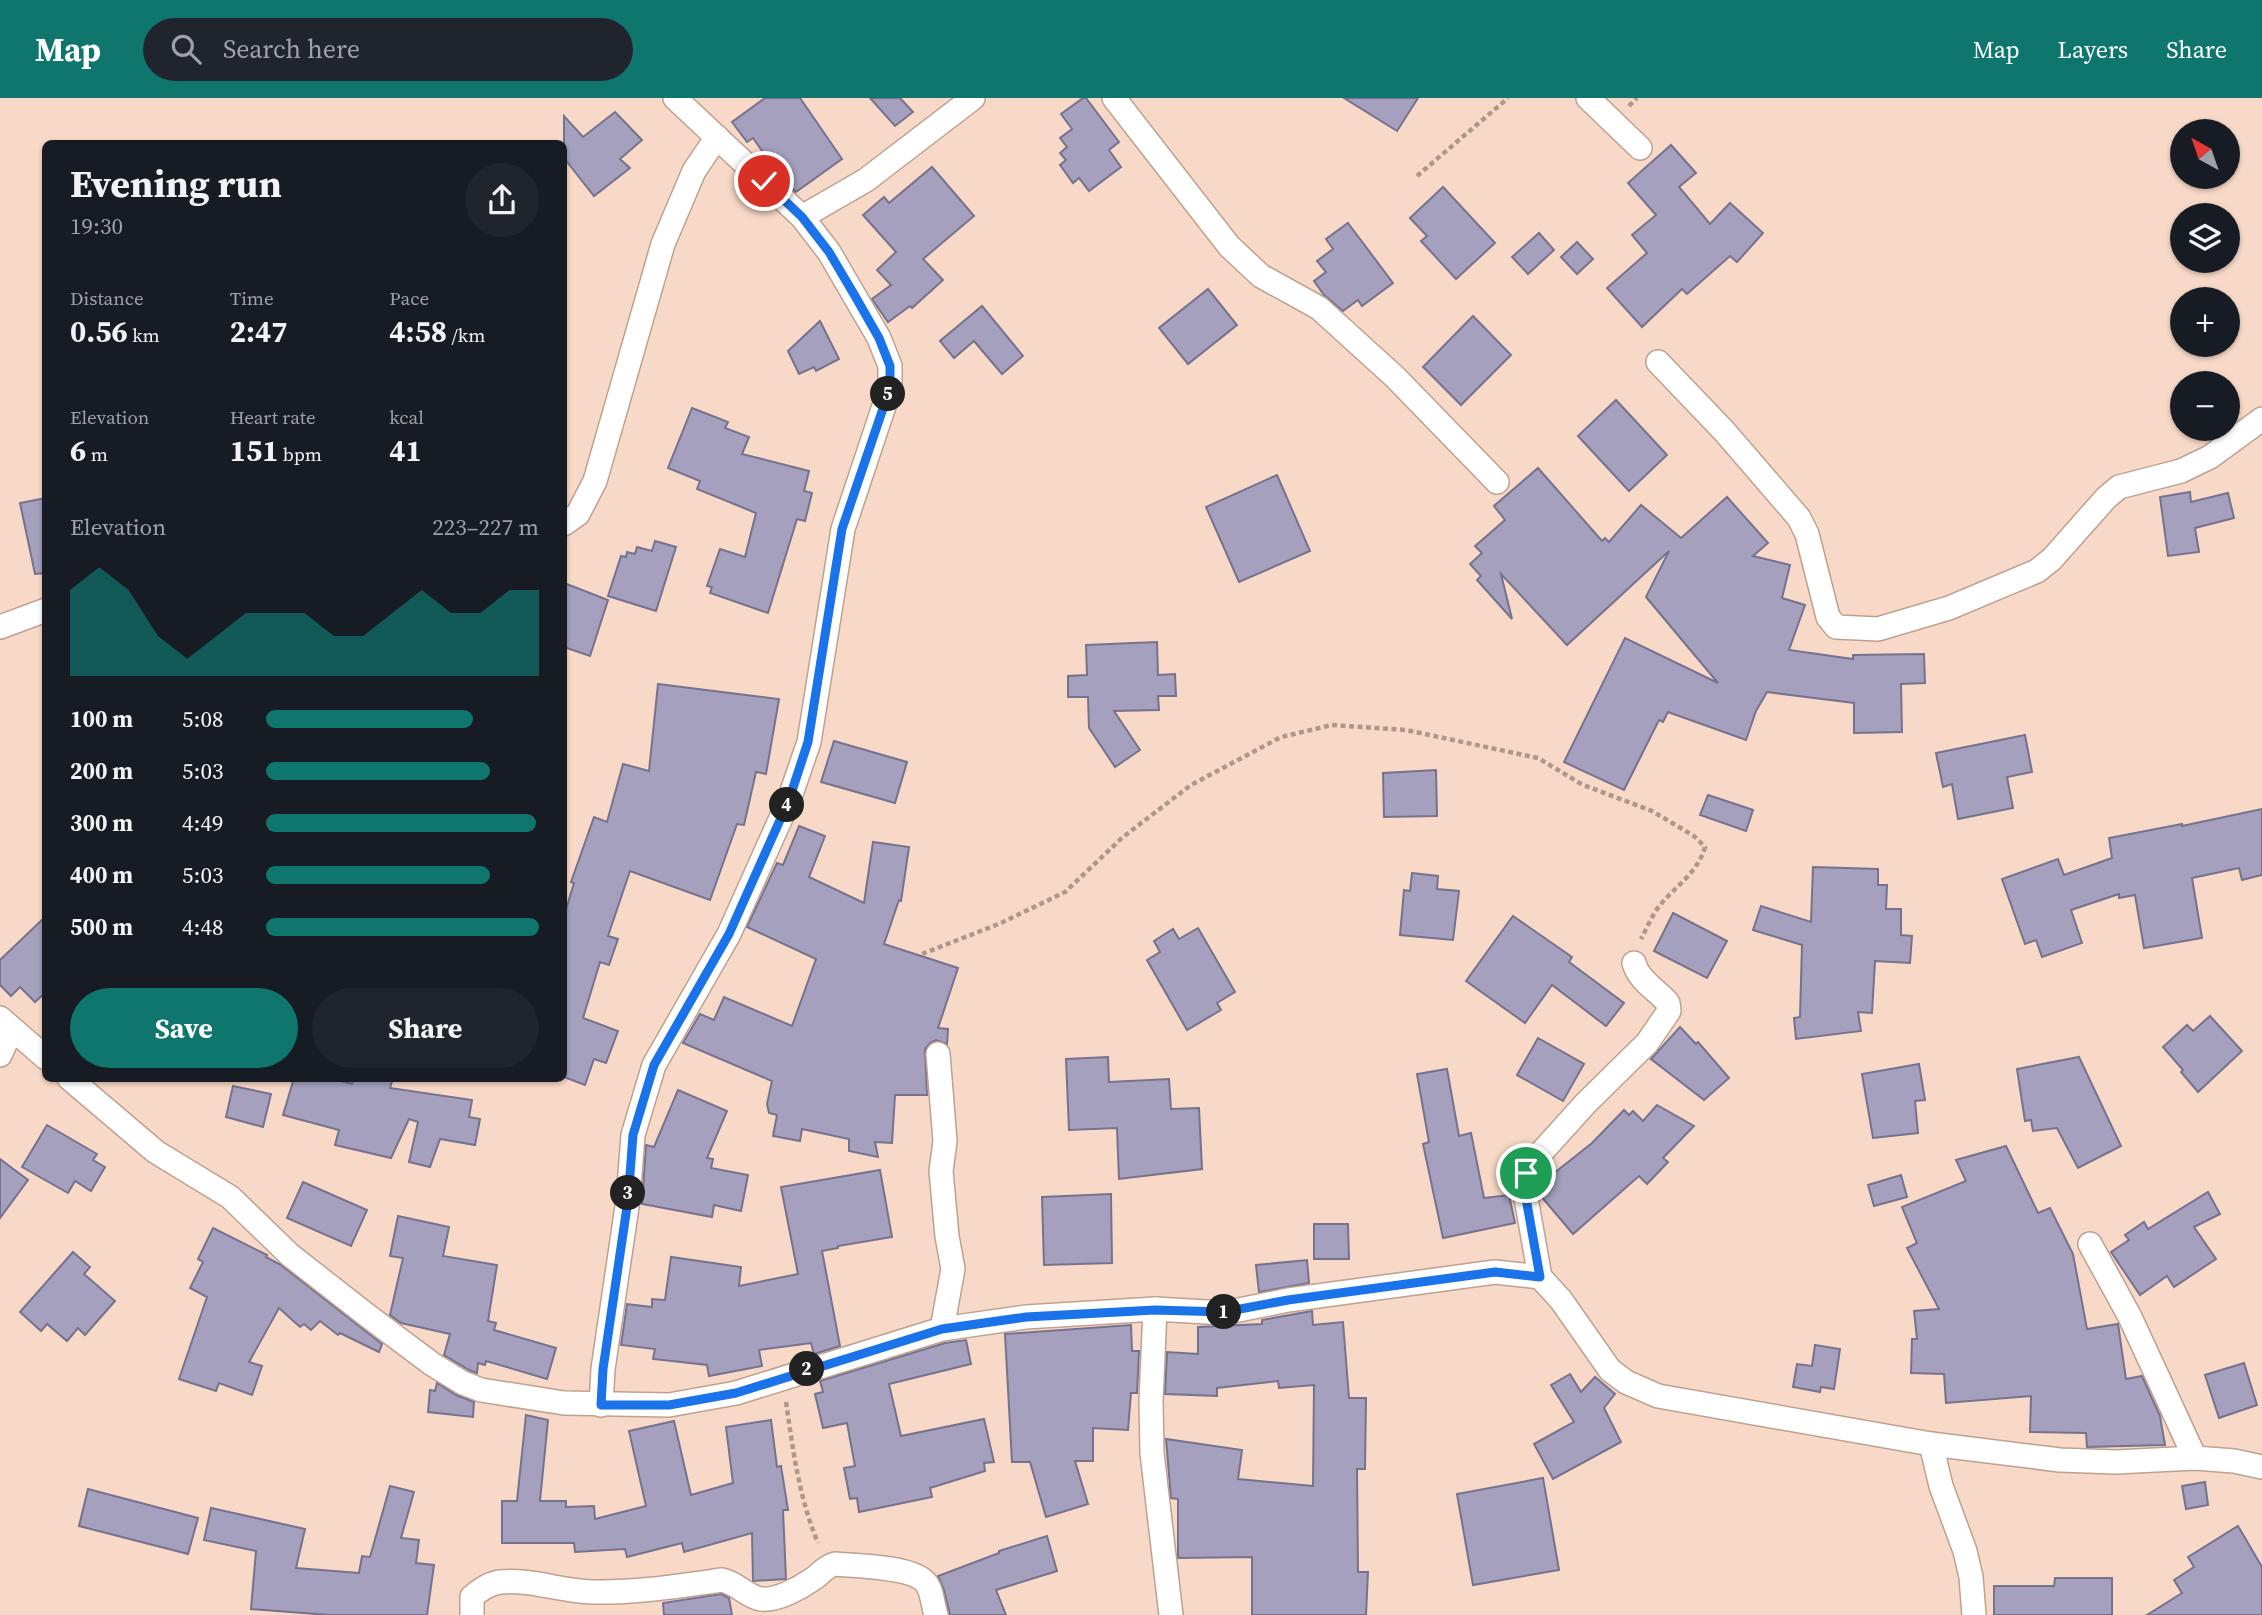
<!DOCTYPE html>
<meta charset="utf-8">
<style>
:root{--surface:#171b24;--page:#20242c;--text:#f1f3f6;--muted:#9ea1a6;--accent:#0f766e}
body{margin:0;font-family:"Source Serif 4",serif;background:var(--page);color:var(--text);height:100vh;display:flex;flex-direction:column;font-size:26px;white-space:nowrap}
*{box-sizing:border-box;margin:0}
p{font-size:23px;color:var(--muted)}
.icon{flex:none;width:38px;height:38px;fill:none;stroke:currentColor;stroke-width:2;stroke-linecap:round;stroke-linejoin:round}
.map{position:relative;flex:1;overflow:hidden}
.side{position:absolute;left:42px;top:42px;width:525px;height:942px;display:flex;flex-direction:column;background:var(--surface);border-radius:10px;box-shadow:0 2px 5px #0004}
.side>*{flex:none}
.needle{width:46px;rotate:320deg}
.tools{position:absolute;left:2170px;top:21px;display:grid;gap:14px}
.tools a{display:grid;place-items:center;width:70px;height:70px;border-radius:50%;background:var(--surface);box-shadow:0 2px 5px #0004;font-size:35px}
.pin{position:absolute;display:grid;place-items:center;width:60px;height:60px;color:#fff;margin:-30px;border:4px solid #fff;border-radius:50%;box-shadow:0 2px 7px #0007}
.km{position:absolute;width:35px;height:35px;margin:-18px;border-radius:50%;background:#222;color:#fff;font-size:19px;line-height:35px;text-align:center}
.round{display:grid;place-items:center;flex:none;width:74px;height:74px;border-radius:37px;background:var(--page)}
.summary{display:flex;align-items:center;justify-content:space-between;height:119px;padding:0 28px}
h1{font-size:38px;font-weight:700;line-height:52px}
.stats{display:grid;grid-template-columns:repeat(3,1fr);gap:10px;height:119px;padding:7px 28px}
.stats div{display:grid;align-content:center}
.stats b{font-size:30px;font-weight:700}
.stats small{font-size:19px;font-weight:400}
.stats p{font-size:19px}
.chart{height:196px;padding:14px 28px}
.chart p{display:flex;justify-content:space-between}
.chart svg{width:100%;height:126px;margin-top:7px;fill:var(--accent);opacity:.7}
.primary-button{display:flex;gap:14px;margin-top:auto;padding:14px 28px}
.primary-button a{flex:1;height:80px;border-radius:42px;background:var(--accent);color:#fff;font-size:28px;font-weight:700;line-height:80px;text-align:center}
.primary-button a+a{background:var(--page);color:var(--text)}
ul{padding:0 28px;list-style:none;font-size:23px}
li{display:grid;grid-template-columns:112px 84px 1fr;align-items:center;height:52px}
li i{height:18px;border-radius:9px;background:var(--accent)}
header{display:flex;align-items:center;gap:42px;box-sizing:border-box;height:98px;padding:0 35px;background:var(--accent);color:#fff}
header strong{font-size:33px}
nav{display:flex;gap:38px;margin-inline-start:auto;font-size:24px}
.search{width:490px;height:63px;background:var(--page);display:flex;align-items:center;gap:18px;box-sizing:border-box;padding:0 24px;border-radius:38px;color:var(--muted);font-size:26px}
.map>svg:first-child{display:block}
.building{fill:#a4a0be;stroke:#76728e;stroke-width:2}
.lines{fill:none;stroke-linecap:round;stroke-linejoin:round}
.minor-casing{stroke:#bea190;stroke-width:26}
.path{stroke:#af9789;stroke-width:4.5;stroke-dasharray:5 3.5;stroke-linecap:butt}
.minor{stroke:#fff;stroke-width:23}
.route-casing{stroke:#fff;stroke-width:14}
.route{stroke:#1a73e8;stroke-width:9}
</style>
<header>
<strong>Map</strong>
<div class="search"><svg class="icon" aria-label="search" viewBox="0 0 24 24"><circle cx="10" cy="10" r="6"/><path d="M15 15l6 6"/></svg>Search here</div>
<nav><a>Map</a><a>Layers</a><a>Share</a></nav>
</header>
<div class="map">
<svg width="2262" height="1517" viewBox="0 0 2262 1517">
<rect width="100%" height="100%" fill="#f8d9c7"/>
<!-- building -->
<g class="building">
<path d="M765,0H800L842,61L796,94L781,80L753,40L747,44L732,24Z"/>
<path d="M870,0H900L913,14L895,28Z"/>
<path d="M1083,0H1086L1119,44L1109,52L1121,69L1089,93L1079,80L1073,85L1060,67L1066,62L1060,55L1067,49L1060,40L1072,31L1061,16Z"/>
<path d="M1344,0H1418L1397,33Z"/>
<path d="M615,14L642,42L620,61L630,70L594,98L564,60V18L583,39Z"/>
<path d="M1671,47L1696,75L1679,89L1710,126L1730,105L1763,135L1737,164L1730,158L1687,196L1682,191L1642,229L1607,190L1647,155L1632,137L1656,117L1628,85Z"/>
<path d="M932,69L974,118L923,161L943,182L912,210L910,208L888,224L872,201L891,187L877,172L896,154L863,117L884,99L889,105Z"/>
<path d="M1443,89L1495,145L1456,181L1421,143L1427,138L1410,120Z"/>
<path d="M1348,125L1393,185L1362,208L1358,202L1343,213L1324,197L1314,183L1326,174L1317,163L1333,151L1326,141Z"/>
<path d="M1539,135L1554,152L1528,176L1512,159Z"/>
<path d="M1577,144L1593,161L1577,176L1561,159Z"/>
<path d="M1208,191L1237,227L1188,266L1159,230Z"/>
<path d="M982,208L1023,258L1002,276L974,243L954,260L940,243Z"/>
<path d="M1473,218L1511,257L1461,307L1423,269Z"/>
<path d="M820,223L839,261L816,273L814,269L799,276L788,253Z"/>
<path d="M1616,302L1667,357L1629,393L1578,338Z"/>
<path d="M692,310L728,324L725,330L749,339L742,356L809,373L804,393L812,395L805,423L797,421L768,515L710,495L712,489L707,488L720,451L745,459L756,415L697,391L700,383L668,370Z"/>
<path d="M1538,370L1602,443L1605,440L1609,444L1641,407L1681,440L1727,399L1768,445L1753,458L1790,467L1782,500L1805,507L1789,552L1853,561V557L1924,556L1925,585L1901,586L1902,634L1854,635V605L1767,594L1756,613L1746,642L1668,614L1663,624L1659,622L1624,692L1564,664L1625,540L1718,585L1646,499L1669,453L1567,547L1501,476L1512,521L1477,482L1481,478L1470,466L1482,455L1475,448L1505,422L1494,408Z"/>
<path d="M1277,377L1310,453L1239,484L1206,409Z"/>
<path d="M2190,394L2191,404L2228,395L2234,420L2195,430L2199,454L2168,458L2160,399Z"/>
<path d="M46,400V475L35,476L20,405Z"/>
<path d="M655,443L676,449L656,513L608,498L621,458L626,459L627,454L635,456L637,449L652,453Z"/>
<path d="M564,485L608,502L590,558L564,549Z"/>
<path d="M1157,544L1158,577L1175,576L1176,598H1158L1159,612L1114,613L1140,652L1115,669L1089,630L1088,599H1068V578L1087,577L1086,547Z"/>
<path d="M658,586L779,601L766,676L756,674L744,727L737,726L710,802L630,773L608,838L618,841L609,867L600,864L583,920L618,933L606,965L594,961L585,987L564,979V818L574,785L571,784L594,719L607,724L623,666L649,673Z"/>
<path d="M2025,637L2032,674L2007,679L2013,710L1958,721L1952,686L1943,689L1936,655Z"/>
<path d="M834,643L907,664L895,705L821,684Z"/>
<path d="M1436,672L1437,718L1384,719L1383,675Z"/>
<path d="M1708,697L1753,712L1746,733L1700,717Z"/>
<path d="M2262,711V777L2242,782L2239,770L2192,780L2202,840L2144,850L2135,797L2119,800V796L2071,812L2082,845L2042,859L2036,842L2025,846L2002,781L2058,761L2064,777L2112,760L2109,740L2182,726V728Z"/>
<path d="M799,728L825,738L809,779L864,805L873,744L909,749L901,803L899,802L884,846L958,870L938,930L948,931L947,946L936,942L930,945L925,951L927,997H895L892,1045L875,1044L878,1059L849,1053V1041L802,1031L800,1043L773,1038L777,1017L769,1015L767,1006L772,983L683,945L700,916L714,922L724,899L792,928L816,861L747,829L777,765L783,767Z"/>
<path d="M1813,769L1878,771V787H1887L1886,811H1901V837L1912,838L1910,865L1875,863L1872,915L1858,914L1861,933L1796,941L1794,920L1800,919L1802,847L1753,832L1761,808L1811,824Z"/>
<path d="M1412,775L1438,778L1437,791L1459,793L1453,842L1400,837L1404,792L1410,793Z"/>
<path d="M1673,815L1727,843L1707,880L1654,853Z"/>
<path d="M46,818V894L35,904L20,889L11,898L0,887V862Z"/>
<path d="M1513,818L1572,859L1569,864L1624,905L1606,928L1552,887L1525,925L1466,883Z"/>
<path d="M1198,830L1235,894L1217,905L1221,912L1187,932L1147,862L1160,854L1154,843L1173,831L1179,841Z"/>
<path d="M2210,918L2242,953L2198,994L2181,974L2183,972L2163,949L2187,927L2193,933Z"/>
<path d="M1680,929L1696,946L1698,944L1729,980L1704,1002L1651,961Z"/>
<path d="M1538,940L1584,966L1563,1003L1517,977Z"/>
<path d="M1108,959L1109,984L1169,981L1171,1011L1199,1010L1202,1071L1119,1081L1117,1030L1069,1032L1066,961Z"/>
<path d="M2079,959L2121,1048L2078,1070L2057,1030L2033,1033L2031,1022L2025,1023L2017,971Z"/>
<path d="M1919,966L1925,1002L1915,1003L1918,1035L1873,1040L1862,976Z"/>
<path d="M1447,971L1459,1038L1471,1035L1484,1100L1509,1097L1515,1125L1443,1140L1423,1046L1429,1044L1417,976Z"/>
<path d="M294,980H331L352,986L353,980H393L390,990L472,1002L469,1019L480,1021L475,1047L440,1041L430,1069L409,1064L418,1024L409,1021L391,1060L335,1047L339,1032L283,1017Z"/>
<path d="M233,988L271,996L263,1029L226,1019Z"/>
<path d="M678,992L727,1013L707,1060L713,1061L711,1070L748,1077L741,1113L714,1107L712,1119L642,1106L646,1047L654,1049Z"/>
<path d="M1657,1007L1694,1028L1663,1060L1668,1064L1647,1086L1639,1078L1573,1136L1540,1097L1538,1088L1592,1045L1624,1012L1629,1017L1633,1013L1643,1023Z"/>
<path d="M47,1027L97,1056L93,1062L105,1069L91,1093L75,1083L68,1095L22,1069Z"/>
<path d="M2006,1048L2038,1115L2050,1110L2073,1156L2087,1231L2118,1226L2126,1281L2142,1278L2160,1318L2165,1347L2087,1349L2086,1335L2030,1334L2031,1298L1946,1305L1944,1276L1911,1275L1912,1241H1917L1914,1213L1939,1211L1907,1150L1917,1145L1902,1109L1966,1083L1956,1062Z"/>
<path d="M0,1061L28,1082L0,1120Z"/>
<path d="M880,1072L892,1139L838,1148V1150L822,1153L840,1248L814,1256L811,1245L759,1252L762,1268L709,1278L707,1267L653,1261L655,1251L621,1247L627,1206L652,1209V1201L665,1202L671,1159L741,1169L739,1188L798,1176L781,1089Z"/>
<path d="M1901,1077L1907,1099L1874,1108L1868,1087Z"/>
<path d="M303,1084L367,1112L351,1148L287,1120Z"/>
<path d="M2208,1094L2220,1116L2194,1129L2216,1161L2174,1189L2167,1178L2140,1197L2111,1154L2129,1142L2125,1137L2144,1124L2148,1131Z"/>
<path d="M1111,1096L1112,1165L1044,1167L1042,1099Z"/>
<path d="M398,1118L449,1129L443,1158L497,1167L488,1223L496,1225L494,1232L556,1250L547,1281L486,1263L485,1267L478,1265L477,1275L469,1272L444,1257L450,1236L401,1225L390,1217L403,1160L390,1158Z"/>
<path d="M1314,1126H1348L1349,1161H1314Z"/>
<path d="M213,1130L267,1157L266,1159L281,1167L382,1246L379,1254L340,1235L338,1237L320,1223L311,1232L304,1226L300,1229L279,1210L249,1264L262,1268L252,1297L219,1285L216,1293L179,1281L207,1199L190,1190L203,1164L198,1161Z"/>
<path d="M73,1154L90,1169L84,1176L115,1203L85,1237L78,1230L67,1243L47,1226L41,1233L20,1214Z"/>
<path d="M1307,1162L1309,1185L1259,1194L1256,1167Z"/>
<path d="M1312,1213L1313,1227L1343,1224L1349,1300H1366L1365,1371H1357L1358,1474H1368L1366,1517H1252V1459L1178,1460V1401L1171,1400L1166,1341L1242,1352L1238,1381L1313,1388L1314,1287L1279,1290L1278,1283L1217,1290V1298L1165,1296L1167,1254L1198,1256V1229L1262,1226V1222Z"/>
<path d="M1131,1227L1132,1253H1139L1137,1295H1131L1128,1332L1093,1330V1363H1075L1088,1406L1046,1419L1030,1364H1012L1005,1236Z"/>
<path d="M966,1242L971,1266L889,1286L901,1338L984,1321L994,1364L984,1365L985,1373L930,1390L932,1399L859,1414L857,1400L850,1401L844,1370L855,1368L847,1325L823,1330L815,1296L823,1294L820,1283L945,1245Z"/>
<path d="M1815,1247L1840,1251L1834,1291L1821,1289L1820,1294L1793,1289L1797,1266L1812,1268Z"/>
<path d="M2244,1265L2257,1307L2219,1320L2205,1277Z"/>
<path d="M1570,1276L1581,1294L1595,1279L1615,1296L1604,1310L1621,1344L1553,1381L1534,1346L1574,1324L1551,1287Z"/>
<path d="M437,1285L456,1297L474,1304L473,1319L428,1314L430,1292L435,1293Z"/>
<path d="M526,1317L548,1322L540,1403H566V1409L594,1408L595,1421L646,1408L629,1333L674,1323L691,1397L733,1385L726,1329L771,1322L777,1369L781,1368L788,1412H783L786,1481L753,1483L752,1435L684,1454L682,1445L627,1459L625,1451L575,1454L574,1445H502V1403H517Z"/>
<path d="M1543,1380L1559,1472L1473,1487L1457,1396Z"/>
<path d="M2205,1384L2208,1407L2186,1411L2182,1388Z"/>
<path d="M390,1388L414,1394L401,1440L419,1442L416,1465L434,1467L427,1517H329L251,1511L256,1453L204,1442L211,1410L305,1431L296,1470L359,1475L362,1458L370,1459Z"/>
<path d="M88,1391L198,1420L188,1456L79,1428Z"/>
<path d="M2238,1428L2262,1469V1517H2147L2182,1495L2174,1482L2194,1469L2188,1459Z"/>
<path d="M1047,1438L1057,1473L996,1492L1006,1517H950L944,1492L938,1478L999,1455V1453Z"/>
<path d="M2055,1480H2112V1517H1994V1488H2054Z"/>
<path d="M721,1496L729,1500L732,1517H664L663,1505Z"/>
</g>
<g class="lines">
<defs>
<g id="minor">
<path d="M1114,0L1229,148L1261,178L1319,210L1395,279L1497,384"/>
<path d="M1588,0L1640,50"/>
<path d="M802,119L866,82L973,0"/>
<path d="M1658,264L1724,333L1799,420L1807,436L1828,519L1836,529L1878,531L1949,510L2037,473L2052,461L2106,400L2119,389L2181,373L2210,359L2262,321"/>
<path d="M564,426L578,416L595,383L663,146L694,73L717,39"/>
<path d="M0,529L46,512"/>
<path d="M0,920L46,960"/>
<path d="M938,956L945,1043L941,1073L947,1138L953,1171L942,1231"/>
<path d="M0,957L12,931"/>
<path d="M69,980L156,1054L230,1099L290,1157L368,1218L432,1266L463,1285L481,1292L564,1305L669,1307L736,1295L942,1231L1026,1219L1155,1211L1224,1215L1288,1202L1495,1174L1540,1179L1561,1202L1610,1272L1626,1284L1658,1298L1931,1346L2060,1362L2116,1364L2195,1360L2234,1363L2262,1369"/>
<path d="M2090,1146L2130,1219L2195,1360"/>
<path d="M1540,1179L1524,1089L1525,1081L1530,1067L1586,1005L1647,945L1669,913L1668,905C1657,892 1639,883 1634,865"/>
<path d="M1155,1211L1151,1303L1152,1355L1171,1517"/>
<path d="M601,1307L603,1271L628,1102L633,1037L654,967L729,836L789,702L809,644L843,431L890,290V268L879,240L829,154L802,119L675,0"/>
<path d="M1931,1346L1941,1388L1965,1453L1971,1479L1974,1517"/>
<path d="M472,1517V1499C479,1492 491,1485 500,1484C532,1481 560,1493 592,1494C635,1495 679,1488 722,1482C737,1485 747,1499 761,1501C777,1503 800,1490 813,1481C821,1476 824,1469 835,1466C856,1468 913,1468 926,1485C932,1492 933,1508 936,1517"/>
</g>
</defs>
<!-- minor casing -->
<use href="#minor" class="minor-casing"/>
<!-- path -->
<g class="path">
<path d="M1629,8L1637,0"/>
<path d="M1417,78L1508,0"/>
<path d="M922,856L1001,825L1065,794L1123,739L1191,687L1281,639L1332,627L1406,632L1538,660L1583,687L1652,713L1694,738L1705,749C1699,773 1675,789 1660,807C1652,817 1647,830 1641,841"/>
<path d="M786,1304C793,1352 799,1400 818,1445"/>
</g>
<!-- minor -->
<use href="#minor" class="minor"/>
</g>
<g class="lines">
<defs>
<path id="route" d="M764,83L802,119L829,154L855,198L879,240L890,268V290L842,431L808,644L789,702L729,836L654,967L633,1037L628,1102L603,1271L601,1307H669L736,1295L942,1231L1026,1219L1155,1212L1224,1214L1288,1202L1495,1174L1540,1179L1524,1089L1526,1075"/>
</defs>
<!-- route casing -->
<use href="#route" class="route-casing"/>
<!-- route -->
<use href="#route" class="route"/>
</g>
</svg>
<div class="tools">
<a><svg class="needle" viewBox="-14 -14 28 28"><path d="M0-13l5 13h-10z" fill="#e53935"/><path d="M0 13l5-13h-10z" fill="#9ea1a6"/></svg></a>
<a><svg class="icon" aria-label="layers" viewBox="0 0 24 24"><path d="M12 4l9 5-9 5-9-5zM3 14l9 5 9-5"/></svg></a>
<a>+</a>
<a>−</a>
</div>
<div class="pin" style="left:1526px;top:1075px;background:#1e9e55"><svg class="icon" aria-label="arrive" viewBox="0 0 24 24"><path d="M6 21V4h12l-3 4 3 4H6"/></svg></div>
<div class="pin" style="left:764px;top:83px;background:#d93025"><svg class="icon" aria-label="check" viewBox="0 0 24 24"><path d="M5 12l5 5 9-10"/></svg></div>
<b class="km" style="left:1224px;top:1214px">1</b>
<b class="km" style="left:807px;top:1271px">2</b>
<b class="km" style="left:628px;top:1095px">3</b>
<b class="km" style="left:787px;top:707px">4</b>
<b class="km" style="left:888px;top:296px">5</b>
<section class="side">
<div class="summary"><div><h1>Evening run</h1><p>19:30</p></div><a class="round"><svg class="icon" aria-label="share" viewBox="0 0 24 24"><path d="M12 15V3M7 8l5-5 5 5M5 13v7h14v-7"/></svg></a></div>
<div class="stats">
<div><p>Distance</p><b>0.56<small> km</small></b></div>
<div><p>Time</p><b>2:47</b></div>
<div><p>Pace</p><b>4:58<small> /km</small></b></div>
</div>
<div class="stats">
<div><p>Elevation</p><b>6<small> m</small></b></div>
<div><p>Heart rate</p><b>151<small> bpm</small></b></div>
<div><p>kcal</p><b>41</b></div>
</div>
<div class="chart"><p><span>Elevation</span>223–227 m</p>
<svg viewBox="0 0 160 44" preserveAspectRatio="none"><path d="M0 44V14L10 6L20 14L30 30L40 38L50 30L60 22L70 22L80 22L90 30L100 30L110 22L120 14L130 22L140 22L150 14L160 14V44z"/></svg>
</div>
<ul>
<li><b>100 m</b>5:08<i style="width:76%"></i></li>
<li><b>200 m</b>5:03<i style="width:82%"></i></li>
<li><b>300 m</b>4:49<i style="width:99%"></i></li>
<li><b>400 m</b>5:03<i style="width:82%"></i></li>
<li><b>500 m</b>4:48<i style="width:100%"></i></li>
</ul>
<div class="primary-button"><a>Save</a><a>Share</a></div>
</section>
</div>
